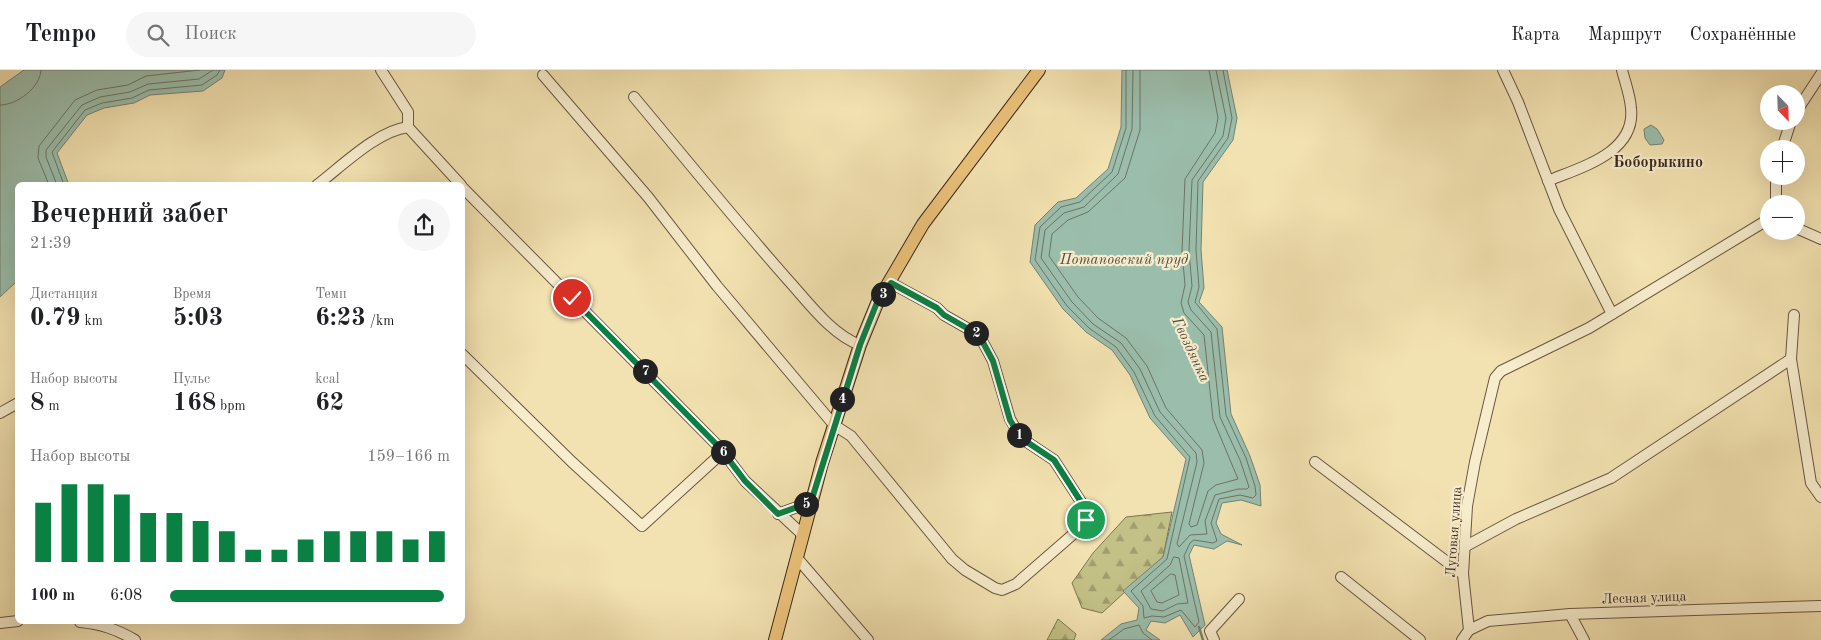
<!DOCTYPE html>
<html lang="ru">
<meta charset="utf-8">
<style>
:root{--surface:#fff;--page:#f6f6f6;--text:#202124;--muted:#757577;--line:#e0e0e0;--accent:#0b8043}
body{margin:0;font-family:"Old Standard TT",serif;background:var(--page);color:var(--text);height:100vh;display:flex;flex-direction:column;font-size:19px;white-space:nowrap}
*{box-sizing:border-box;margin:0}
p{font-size:16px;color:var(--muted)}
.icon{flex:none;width:28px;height:28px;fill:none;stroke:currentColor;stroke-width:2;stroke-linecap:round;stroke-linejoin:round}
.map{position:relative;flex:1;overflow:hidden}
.panel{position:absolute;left:15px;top:112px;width:450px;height:442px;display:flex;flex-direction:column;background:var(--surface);border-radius:8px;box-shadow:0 5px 20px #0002}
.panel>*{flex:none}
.needle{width:32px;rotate:157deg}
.tools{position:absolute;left:1760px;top:15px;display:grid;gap:10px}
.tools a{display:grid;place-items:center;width:45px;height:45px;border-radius:50%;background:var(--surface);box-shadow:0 5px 20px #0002;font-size:25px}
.pin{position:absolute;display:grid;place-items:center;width:42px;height:42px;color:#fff;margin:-21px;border:2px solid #fff;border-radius:50%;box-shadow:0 1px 5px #0007}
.km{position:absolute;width:25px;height:25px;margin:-12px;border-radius:50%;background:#222;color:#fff;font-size:14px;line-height:25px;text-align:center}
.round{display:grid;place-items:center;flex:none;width:52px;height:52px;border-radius:26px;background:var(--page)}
.headline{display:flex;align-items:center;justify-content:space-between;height:85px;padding:0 15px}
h1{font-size:28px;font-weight:800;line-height:38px}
.metrics{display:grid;grid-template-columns:repeat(3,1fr);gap:8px;height:85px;padding:5px 15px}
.metrics div{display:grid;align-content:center}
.metrics b{font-size:25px;font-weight:800}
.metrics small{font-size:14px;font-weight:400}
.metrics p{font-size:14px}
.chart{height:140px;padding:10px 15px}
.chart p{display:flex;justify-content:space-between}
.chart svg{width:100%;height:90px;margin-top:5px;stroke:var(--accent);stroke-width:6}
ul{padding:0 15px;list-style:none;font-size:16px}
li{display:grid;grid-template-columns:80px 60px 1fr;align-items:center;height:38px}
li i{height:12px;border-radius:6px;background:var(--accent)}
header{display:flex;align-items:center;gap:30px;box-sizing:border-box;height:70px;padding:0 25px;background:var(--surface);border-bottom:1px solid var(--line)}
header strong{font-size:24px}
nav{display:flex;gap:28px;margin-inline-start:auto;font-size:18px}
.search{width:350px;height:45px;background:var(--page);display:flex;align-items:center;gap:12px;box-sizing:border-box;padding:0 18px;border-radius:28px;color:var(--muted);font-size:19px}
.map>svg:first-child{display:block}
.forest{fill:url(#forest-firs);stroke:#807552}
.water{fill:#9bbeac;stroke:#758273}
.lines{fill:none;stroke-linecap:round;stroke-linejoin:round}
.shore{stroke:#6c7465;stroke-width:1}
.stream{stroke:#758273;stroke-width:2.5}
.minor-casing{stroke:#6a5743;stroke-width:12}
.major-casing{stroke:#3c291e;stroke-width:14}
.minor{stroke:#f7eccc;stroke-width:10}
.major{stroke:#eac178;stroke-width:12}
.route-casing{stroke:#fff;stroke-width:10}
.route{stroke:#0b8043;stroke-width:6}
.labels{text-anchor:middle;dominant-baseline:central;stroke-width:4.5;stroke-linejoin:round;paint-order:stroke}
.street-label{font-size:14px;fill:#3c291e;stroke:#f7eccc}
.water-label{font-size:15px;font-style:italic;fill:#544e42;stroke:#f7eccc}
.quarter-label{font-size:16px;font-weight:bold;fill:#3c291e;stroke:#f7eccc}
</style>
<header>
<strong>Tempo</strong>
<div class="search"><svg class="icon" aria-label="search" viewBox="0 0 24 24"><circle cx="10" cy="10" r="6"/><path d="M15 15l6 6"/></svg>Поиск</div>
<nav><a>Карта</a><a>Маршрут</a><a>Сохранённые</a></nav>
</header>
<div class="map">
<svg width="1821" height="570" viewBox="0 0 1821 570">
<defs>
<pattern id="forest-firs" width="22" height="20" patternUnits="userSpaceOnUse" patternTransform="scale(1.25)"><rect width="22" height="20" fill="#c3c187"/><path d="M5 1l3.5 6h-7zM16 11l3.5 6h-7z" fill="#a09d6e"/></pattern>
</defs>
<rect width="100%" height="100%" fill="#f3e2b1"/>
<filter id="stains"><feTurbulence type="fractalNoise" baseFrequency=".004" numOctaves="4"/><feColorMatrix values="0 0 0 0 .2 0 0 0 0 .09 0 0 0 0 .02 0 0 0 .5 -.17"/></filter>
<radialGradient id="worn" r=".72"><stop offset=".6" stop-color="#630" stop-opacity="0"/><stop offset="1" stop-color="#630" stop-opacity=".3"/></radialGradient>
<!-- forest -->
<g class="forest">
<path d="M1172,442L1163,487L1102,543L1082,538L1072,513L1093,483L1126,447Z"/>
<path d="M1058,549L1076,564L1074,570H1047Z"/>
</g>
<!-- water -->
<g class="water">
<path d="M24,0H225L222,8L203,21L150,25L134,33L104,38L87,45L57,83L69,115H18L17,211L0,227V17Z"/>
<path d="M1122,0H1227L1237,48L1233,70L1203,112L1201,180L1204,218L1199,232L1222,257L1231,344L1250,386L1260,415L1261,436L1241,430L1222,433L1216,453L1221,464L1242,475L1227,471L1214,479L1194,475L1189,485L1205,555L1193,567L1180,545L1165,553L1151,551L1146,560L1160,570H1101L1121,554L1137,550L1139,538L1123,521L1163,487L1186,389L1150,348L1130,305L1112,280L1086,262L1063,239L1030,192L1035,155L1058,132L1076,128L1108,99L1121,57Z"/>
<path d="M1651,55L1657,59L1664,70L1662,74L1650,75L1645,68L1644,59Z"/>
</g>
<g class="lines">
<!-- shore -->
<g class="shore">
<path d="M1126,0V58L1112,102L1080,132L1061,137L1040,157L1035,190L1067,236L1089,258L1116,277L1134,302L1155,346L1190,387L1167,489L1131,521L1143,536L1144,548L1152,546L1164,547L1181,540L1195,557L1199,552L1184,486L1190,473L1194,470L1213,473L1217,471L1211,453L1219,429L1240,425L1253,428L1256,425L1255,416L1246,388L1226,345L1217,259L1195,232L1199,217L1196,180L1198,111L1228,68L1232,48L1223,0"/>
<path d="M1133,0L1132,59L1118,104L1084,137L1064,143L1045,160L1041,188L1072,232L1093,254L1121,273L1140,299L1160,342L1196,383L1197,392L1177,474L1179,477L1190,465L1207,464L1205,451L1215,425L1238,419H1247L1249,417L1240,390L1220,347L1211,262L1191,240L1188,232L1192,216L1189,181L1192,110L1223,66L1226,48L1216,0"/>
<path d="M1140,0V60L1125,108L1088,142L1068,150L1052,164L1049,186L1078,227L1098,248L1126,268L1147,296L1166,338L1202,380L1204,393L1189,454L1191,457L1197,455L1208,421L1216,415L1238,409L1213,349L1204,265L1184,243L1181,233L1185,215L1182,181L1185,109L1215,63L1218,48L1209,0"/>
<path d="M0,35C17,35 40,18 41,0"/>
<path d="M49,115L38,88L39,76L75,30L97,20L128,15L146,6L200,0"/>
<path d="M57,115L46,87V80L82,35L100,27L130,22L148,14L199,9L213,0"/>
<path d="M64,115L52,82L85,40L102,33L132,28L149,20L202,15L217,5L220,0"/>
<path d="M1174,487L1179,488L1188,533L1177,534L1163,541L1151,539L1141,521L1170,495Z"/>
<path d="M1171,504L1175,505L1179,525L1162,533L1157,532L1151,521Z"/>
<path d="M1109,570L1124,559L1139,555L1143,563L1152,570"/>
</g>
<!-- stream -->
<path class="stream" d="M1199,557L1203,570"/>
<defs>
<g id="minor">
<path d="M381,0L408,42V57"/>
<path d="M1503,0L1518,32L1559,139L1612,244"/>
<path d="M543,5L648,127L717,216L834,355L851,366L952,489L965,500L995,518L1002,520L1016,514L1078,460L1087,450L1083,435L1054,390L1021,368L1010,349L993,291L979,265L944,245L937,238L891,213"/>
<path d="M634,27C685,88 735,150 788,210C809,233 831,264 860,275"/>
<path d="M1796,42L1821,4"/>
<path d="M1782,79L1791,51"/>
<path d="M1548,111C1581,97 1636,83 1631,38C1630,25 1625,12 1622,0"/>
<path d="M317,115C342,96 377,61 408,57L461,115"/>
<path d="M462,117L720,378L745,411L803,465"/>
<path d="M1776,134V106"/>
<path d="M1796,158L1821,169"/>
<path d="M1794,245L1791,289L1811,413L1821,427"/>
<path d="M462,284L572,392L642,456L723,382"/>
<path d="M0,343L18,333"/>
<path d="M1315,392L1463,504"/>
<path d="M778,444L811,432"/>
<path d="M1466,476L1516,449L1611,408L1791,289"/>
<path d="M797,488L868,570"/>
<path d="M1341,507L1420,570"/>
<path d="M1570,544L1584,570"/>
<path d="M80,552C101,554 116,559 135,570"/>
<path d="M0,553L18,551"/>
<path d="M1469,560L1488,551L1570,544L1821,536"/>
<path d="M1214,570L1210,561L1239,529"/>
<path d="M1462,570L1469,560L1463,504L1467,436L1475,392L1495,308L1501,301L1589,258L1769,149"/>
</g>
<path id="major" d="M775,570L822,393L860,275L878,231L923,154L1039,0"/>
</defs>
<!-- minor casing -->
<use href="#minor" class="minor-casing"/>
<!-- major casing -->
<use href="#major" class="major-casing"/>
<!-- minor -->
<use href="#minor" class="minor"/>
<!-- major -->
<use href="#major" class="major"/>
</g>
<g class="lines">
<defs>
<path id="route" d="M572,228L720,378L745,411L778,444L811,432L860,275L878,230L891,213L937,238L944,245L979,265L993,291L1010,350L1021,368L1054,390L1083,435L1086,450"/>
</defs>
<!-- route casing -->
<use href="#route" class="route-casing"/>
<!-- route -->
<use href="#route" class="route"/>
</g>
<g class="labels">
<!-- street labels -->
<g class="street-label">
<text transform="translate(1454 462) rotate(-86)">Луговая улица</text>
<text transform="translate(1644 528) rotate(-2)">Лесная улица</text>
</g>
<!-- water labels -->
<g class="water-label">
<text x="1124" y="190">Потаповский пруд</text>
<text transform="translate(1190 280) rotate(65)">Гвоздянка</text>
</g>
<!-- quarter labels -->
<g class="quarter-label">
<text x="1658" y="93">Боборыкино</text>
</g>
</g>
<rect width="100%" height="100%" filter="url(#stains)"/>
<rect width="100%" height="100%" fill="url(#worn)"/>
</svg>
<div class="tools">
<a><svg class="needle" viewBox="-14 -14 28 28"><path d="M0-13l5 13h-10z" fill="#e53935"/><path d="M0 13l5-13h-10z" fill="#757577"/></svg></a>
<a>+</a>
<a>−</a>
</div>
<div class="pin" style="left:1086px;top:450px;background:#1e9e55"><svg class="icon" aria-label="arrive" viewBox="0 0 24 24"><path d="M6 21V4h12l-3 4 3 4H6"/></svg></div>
<div class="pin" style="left:572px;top:228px;background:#d93025"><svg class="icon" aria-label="check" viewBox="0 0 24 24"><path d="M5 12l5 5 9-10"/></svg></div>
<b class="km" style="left:1019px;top:365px">1</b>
<b class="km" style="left:976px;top:263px">2</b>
<b class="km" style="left:883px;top:224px">3</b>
<b class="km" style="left:842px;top:329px">4</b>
<b class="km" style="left:806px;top:434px">5</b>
<b class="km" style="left:723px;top:382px">6</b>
<b class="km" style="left:645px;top:301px">7</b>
<section class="panel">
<div class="headline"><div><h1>Вечерний забег</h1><p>21:39</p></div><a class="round"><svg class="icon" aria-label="share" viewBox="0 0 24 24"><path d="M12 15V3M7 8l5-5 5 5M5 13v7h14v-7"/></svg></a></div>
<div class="metrics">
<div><p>Дистанция</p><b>0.79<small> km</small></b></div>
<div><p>Время</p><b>5:03</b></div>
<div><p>Темп</p><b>6:23<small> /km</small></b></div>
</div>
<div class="metrics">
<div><p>Набор высоты</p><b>8<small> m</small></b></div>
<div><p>Пульс</p><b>168<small> bpm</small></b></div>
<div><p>kcal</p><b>62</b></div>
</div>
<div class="chart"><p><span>Набор высоты</span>159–166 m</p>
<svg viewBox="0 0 160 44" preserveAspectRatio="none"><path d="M5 44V15M15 44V6M25 44V6M35 44V11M45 44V20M55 44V20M65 44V24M75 44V29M85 44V38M95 44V38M105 44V33M115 44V29M125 44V29M135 44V29M145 44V33M155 44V29"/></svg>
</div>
<ul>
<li><b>100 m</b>6:08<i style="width:98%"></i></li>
</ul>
</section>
</div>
